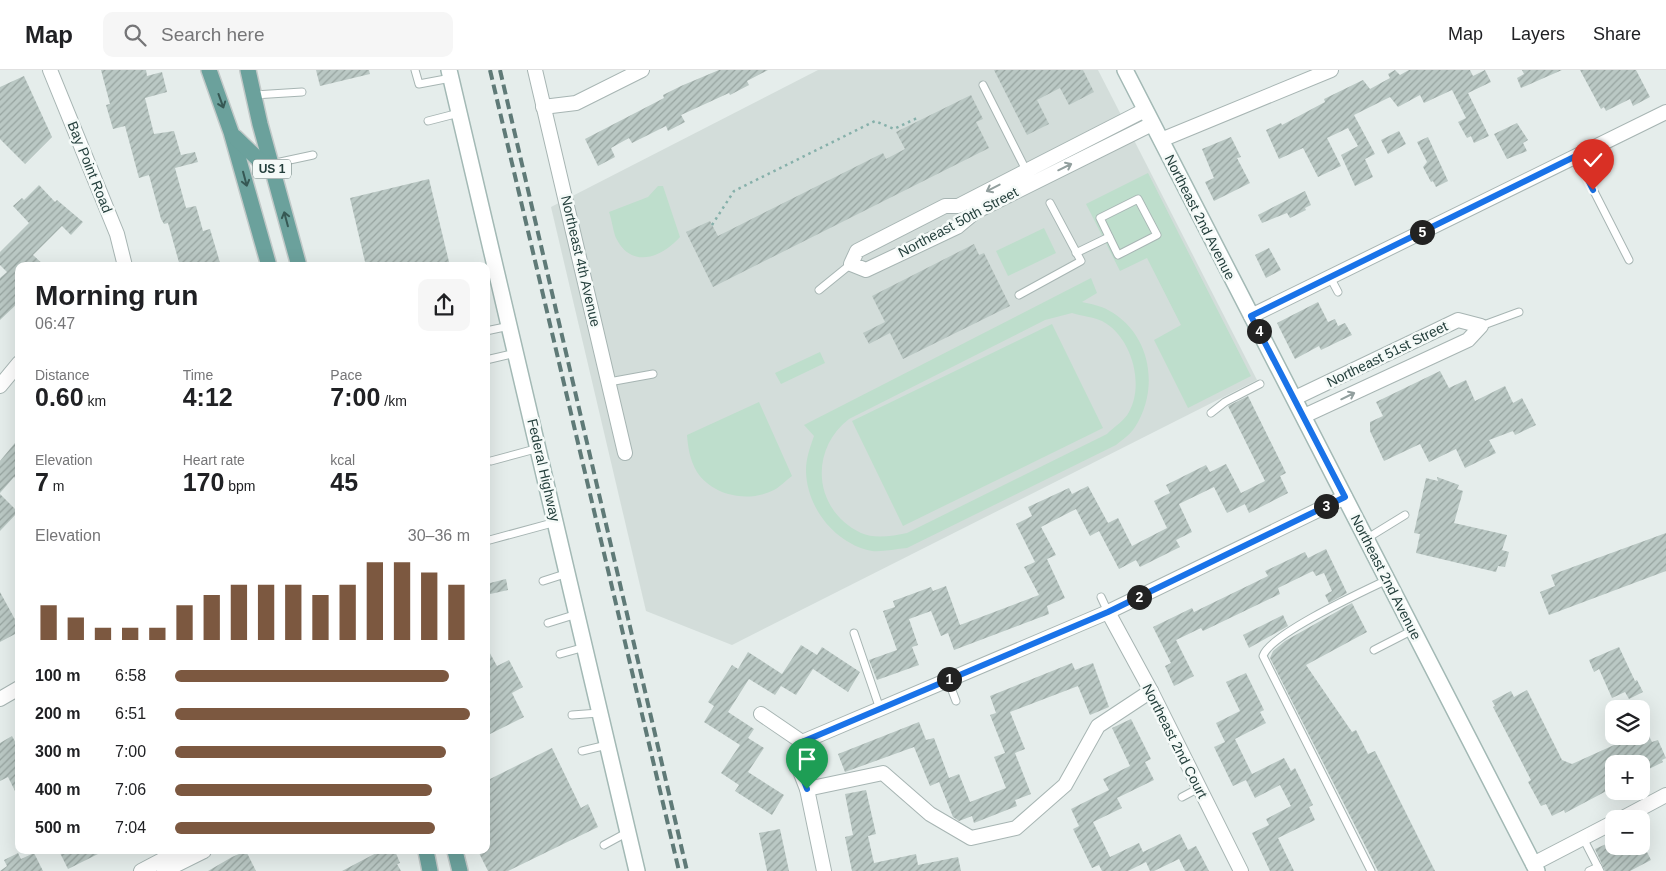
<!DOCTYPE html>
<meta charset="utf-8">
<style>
:root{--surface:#fff;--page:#f6f6f6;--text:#202124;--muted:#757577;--line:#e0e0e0;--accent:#7c5840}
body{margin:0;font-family:Helvetica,sans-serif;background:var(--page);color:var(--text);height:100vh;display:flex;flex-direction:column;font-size:19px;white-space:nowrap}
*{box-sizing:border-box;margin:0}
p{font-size:16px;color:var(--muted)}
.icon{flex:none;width:28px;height:28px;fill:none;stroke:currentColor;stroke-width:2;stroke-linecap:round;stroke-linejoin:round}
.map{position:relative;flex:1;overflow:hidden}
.panel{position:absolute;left:15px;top:192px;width:475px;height:592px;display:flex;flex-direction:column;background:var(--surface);border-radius:10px;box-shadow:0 5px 20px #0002}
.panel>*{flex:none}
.controls{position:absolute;left:1605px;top:630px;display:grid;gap:10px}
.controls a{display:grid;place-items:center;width:45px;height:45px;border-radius:10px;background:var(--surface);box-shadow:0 5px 20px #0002;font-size:25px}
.pin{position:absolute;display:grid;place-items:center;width:42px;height:42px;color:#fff;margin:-51px -21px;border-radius:50% 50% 50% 0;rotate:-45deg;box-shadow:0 0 5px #0007}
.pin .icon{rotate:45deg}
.km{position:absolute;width:25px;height:25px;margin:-12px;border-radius:50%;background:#222;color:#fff;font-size:14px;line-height:25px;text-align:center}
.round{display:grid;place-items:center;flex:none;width:52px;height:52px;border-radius:10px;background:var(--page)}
.summary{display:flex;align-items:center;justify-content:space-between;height:85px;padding:0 20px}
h1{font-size:28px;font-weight:700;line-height:38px}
.metrics{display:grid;grid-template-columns:repeat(3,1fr);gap:8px;height:85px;padding:5px 20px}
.metrics div{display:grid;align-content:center}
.metrics b{font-size:25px;font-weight:700}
.metrics small{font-size:14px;font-weight:400}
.metrics p{font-size:14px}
.chart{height:140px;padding:10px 20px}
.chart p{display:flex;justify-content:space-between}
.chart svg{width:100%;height:90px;margin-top:5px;stroke:var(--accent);stroke-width:6}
ul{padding:0 20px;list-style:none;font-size:16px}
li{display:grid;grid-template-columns:80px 60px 1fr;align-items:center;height:38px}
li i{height:12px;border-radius:6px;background:var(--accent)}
header{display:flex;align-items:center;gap:30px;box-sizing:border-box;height:70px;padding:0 25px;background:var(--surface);border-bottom:1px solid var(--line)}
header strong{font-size:24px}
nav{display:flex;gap:28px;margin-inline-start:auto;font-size:18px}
.search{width:350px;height:45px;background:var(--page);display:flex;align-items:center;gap:12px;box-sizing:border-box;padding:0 18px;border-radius:10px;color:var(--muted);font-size:19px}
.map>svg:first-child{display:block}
.built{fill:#d3ddda}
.grass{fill:#bedecc;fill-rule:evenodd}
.building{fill:url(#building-hatch)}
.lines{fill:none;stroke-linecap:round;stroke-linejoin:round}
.lane-casing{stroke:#a7b5b3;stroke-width:9}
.street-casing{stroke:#a7b5b3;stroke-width:16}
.secondary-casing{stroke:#a3b9b5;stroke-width:18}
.primary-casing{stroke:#c2c9c8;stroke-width:18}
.path{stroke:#86b0aa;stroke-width:2.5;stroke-dasharray:2.5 4;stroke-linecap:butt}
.lane{stroke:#fff;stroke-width:7}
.street{stroke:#fff;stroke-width:14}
.secondary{stroke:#fff;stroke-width:15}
.primary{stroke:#6ba19c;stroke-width:15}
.rail{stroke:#5f7a77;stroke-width:4;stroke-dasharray:10 5;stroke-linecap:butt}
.oneway{stroke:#365854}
.oneway2{stroke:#929f9e}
.route-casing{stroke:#fff;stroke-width:10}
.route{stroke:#1a73e8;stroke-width:6}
.labels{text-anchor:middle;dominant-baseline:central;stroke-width:5;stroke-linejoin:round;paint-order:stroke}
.shield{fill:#f5faf8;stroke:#637774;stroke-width:1}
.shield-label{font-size:12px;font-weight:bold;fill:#243f3c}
.street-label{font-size:14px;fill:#243f3c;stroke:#f5faf8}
</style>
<header>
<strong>Map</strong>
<div class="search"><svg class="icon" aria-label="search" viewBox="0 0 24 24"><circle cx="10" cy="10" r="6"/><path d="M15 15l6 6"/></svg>Search here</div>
<nav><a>Map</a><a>Layers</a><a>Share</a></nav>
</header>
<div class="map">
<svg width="1666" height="801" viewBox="0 0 1666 801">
<defs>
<pattern id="building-hatch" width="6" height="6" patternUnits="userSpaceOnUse" patternTransform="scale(1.25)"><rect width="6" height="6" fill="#bac8c4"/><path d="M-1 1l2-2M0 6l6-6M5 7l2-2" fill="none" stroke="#97a4a0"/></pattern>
</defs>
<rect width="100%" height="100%" fill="#e5edeb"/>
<!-- built -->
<path class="built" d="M818,0H1098L1257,310L732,575L646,541L551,137Z"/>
<!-- grass -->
<g class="grass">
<path d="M1148,103L1251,306L1188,338L1154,270L1181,255L1147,188L1120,201L1086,134Z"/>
<path d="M658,116H663L680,167C662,187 632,200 616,168C613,161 612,150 609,142L648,127Z"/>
<path d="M1044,158L1056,183L1008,206L996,181Z"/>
<path d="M1091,208L1097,223L1082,232C1091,234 1101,236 1108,240C1151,263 1160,318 1135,357C1131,364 1122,370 1116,375L907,478C896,479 882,482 872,481C835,474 806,437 806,400C806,389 810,377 814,366L804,355ZM1072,243C1081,246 1094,247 1102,251C1131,266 1145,313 1129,342C1125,350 1114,357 1107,364L907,463C893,466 874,469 861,463C813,440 809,380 849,349L1045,250Z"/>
<path d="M1052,254L1103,358L903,456L852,351Z"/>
<path d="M820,282L825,293L781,314L775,303Z"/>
<path d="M759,332L792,406C786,410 780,417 774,420C748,433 713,426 697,402C690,390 688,378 687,365Z"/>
</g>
<!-- building -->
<g class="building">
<path d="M101,0H146L147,6L162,2L167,22L145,28L154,64L174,61L181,85L195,82L198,92L175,98L186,138L196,136L203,161L210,159L221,196H180L168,153L164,154L161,149L149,105L139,108L125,56L113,59L106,35L110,34Z"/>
<path d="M316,0H369L370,4L320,16Z"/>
<path d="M719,0H768L747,11L749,15L730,25L729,23L681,45L685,52L668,61L666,56L632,73L629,68L611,78L615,87L598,96L585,69L664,28L663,25L681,16Z"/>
<path d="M994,0H1083L1094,22L1069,35L1060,18L1037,30L1049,54L1027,65Z"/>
<path d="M1395,0L1400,5L1409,0H1470L1473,6L1485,0L1491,12L1468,23L1489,66L1474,73L1471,66L1467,68L1458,52L1466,48L1452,20L1424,33L1420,25L1398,37L1390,27L1354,45L1375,84L1365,89L1373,107L1355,116L1341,85L1358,76L1348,58L1327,68L1341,96L1318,107L1303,78L1279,89L1266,60L1281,53L1282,55L1325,32L1324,29L1363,10L1370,19L1390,8L1388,4Z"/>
<path d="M1522,0H1562L1521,18L1517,8L1524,4Z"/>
<path d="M1580,0H1636L1650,27L1633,36L1630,29L1606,41L1604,37L1601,39Z"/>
<path d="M24,6L52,67L25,94L0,69V17Z"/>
<path d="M971,25L983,49L976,52L989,78L713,217L686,162L710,151L718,166L883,83L886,89L905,79L896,62Z"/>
<path d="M1517,53L1528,70L1523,73L1527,81L1507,89L1494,64Z"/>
<path d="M1399,61L1406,74L1388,84L1381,70Z"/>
<path d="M1231,67L1241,87L1237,88L1250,113L1214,131L1205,112L1214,108L1202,79Z"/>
<path d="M1428,67L1448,111L1436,117L1433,111L1431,112L1423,97L1427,92L1417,72Z"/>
<path d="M429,109L450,196H366L350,128Z"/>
<path d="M39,115L55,132L57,130L83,152L71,165L62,156L33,185L45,196H19V232L0,250V208L7,202L0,195V182L29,153L13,136L22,128L24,130Z"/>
<path d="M1305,121L1311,135L1305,138L1306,140L1290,148L1287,143L1262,153L1258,145Z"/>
<path d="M974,174L979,185L984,183L1010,236L903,289L890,263L869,274L863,263L885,252L872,226Z"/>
<path d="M1269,178L1281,200L1266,208L1255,185Z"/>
<path d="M1318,232L1328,252L1335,249L1338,256L1345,253L1352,265L1321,280L1319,276L1295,289L1277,253Z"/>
<path d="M1440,301L1449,318L1466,310L1475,331L1505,316L1513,333L1522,328L1536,355L1515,365L1513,361L1489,370L1496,383L1465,398L1456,379L1429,392L1420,374L1384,391L1370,361V352L1383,346L1376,332Z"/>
<path d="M1248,326L1286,403L1280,406L1288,423L1249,443L1245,434L1227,443L1214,417L1179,434L1192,462L1176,470L1180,477L1140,497L1136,490L1119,499L1099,461L1090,466L1076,439L1041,457L1056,485L1047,489L1065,528L1047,536L1049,544L954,580L948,563L941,566L931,541L909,549L918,575L912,577L919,595L877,610L869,590L897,580L883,541L895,537L893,531L931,517L933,521L946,516L960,555L1039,525L1024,497L1035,492L1016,454L1032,446L1028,437L1069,418L1072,424L1088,416L1108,453L1118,448L1132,476L1167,458L1154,431L1170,423L1166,415L1206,395L1210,402L1226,394L1241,423L1265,411L1228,336Z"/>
<path d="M19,368V411L14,407L0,423V391Z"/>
<path d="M1437,407L1459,415L1457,419L1463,421L1454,453L1507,465L1502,480L1509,482L1505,497L1498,496L1496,502L1416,483L1420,464L1414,463L1426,408L1438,411Z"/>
<path d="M0,424L18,442L0,461Z"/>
<path d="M1666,463V501L1549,545L1540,522L1555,516L1551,505Z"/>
<path d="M1326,479L1347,523L1329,533L1325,525L1332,521L1324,503L1316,506L1313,501L1278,518L1280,524L1203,561L1201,558L1176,570L1194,606L1174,616L1165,596L1171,593L1153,557L1192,538L1194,542L1268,506L1265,501L1305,482L1308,488Z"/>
<path d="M506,509L508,520L486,525V514Z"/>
<path d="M0,522L17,553L15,554L17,559L15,560L17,563L0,572Z"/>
<path d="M1352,533L1367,562L1306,595L1352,662L1356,660L1368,684L1375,681L1435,801H1378L1270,588L1273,581L1285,571Z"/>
<path d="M1283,545L1288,556L1249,578L1243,565Z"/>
<path d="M801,575L817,585L822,577L860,602L848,622L813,599L796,625L781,616L775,625L749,609L728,642L754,659L748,668L764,678L748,702L784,725L772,745L735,721L739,715L721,703L740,675L704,652L714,636L708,632L732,595L738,599L748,582L782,604Z"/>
<path d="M486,576L497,596L509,590L523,617L512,623L524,647L486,666Z"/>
<path d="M1619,577L1635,611L1637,610L1643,622L1629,629L1625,622L1612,628L1599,599L1594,602L1589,590Z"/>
<path d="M1072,593L1075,600L1093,593L1109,637L1090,645L1078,616L1010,642L1025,679L1015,683L1031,724L1015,730L1017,736L974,753L972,746L959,751L953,747L939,712L930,716L914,677L845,702L838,684L919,652L926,670L934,668L949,708L959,704L970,732L1006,718L994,687L1005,683L990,645L996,643L990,626Z"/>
<path d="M1246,603L1264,640L1260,642L1266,653L1235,669L1252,704L1284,688L1291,701L1295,698L1313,735L1309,737L1315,750L1278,768L1294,801H1270L1252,763L1269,755L1266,749L1291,736L1280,715L1255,728L1246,710L1233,716L1214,677L1225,672L1216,653L1240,641L1226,612Z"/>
<path d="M1527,620L1562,690L1572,694L1634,666H1649L1652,672L1658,670L1666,688L1662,690L1663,692L1649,699L1647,696L1641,699V694H1614V717L1565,743L1564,740L1552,746L1546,734L1541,736L1528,712L1531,710L1493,637L1495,636L1492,631L1511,621L1514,627Z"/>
<path d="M1131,649L1151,689L1145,692L1154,710L1117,728L1122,738L1093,752L1110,787L1139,773L1143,782L1180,764L1188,780L1196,776L1209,801H1185L1179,789L1154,801H1150L1146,792L1128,801H1102L1099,795L1092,798L1073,759L1079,756L1071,739L1109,720L1103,709L1130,696L1112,658Z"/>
<path d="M12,666L19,679V729L8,707L0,711V673Z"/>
<path d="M552,678L581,738L588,734L598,757L508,801H488L478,781H486V711Z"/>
<path d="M866,720L876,764L868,766L874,793L916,784L918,795L958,787L961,801H852L845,767L853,765L845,724Z"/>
<path d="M780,759L789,801H767L759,763Z"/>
<path d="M1613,771L1618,782L1629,776H1644L1651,790L1630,801H1605L1595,779Z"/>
<path d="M59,781H104L68,799Z"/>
<path d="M246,781L256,801H208L232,787Z"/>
<path d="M380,781H395L400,793L397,794L401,801H342Z"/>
<path d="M18,783L21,789L34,783L43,801H0L7,796L4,790Z"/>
</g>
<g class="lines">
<defs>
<g id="lane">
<path d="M415,0L419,14L451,8"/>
<path d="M983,15L1027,102"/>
<path d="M254,25L302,22"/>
<path d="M428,51L459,43"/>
<path d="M1576,86L1629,190"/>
<path d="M271,94L313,85"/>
<path d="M1138,129L1157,165L1118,185L1100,148Z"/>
<path d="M1076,183L1109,167"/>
<path d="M1330,207L1338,222"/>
<path d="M819,220L851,194"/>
<path d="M1019,225L1081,191L1050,133"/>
<path d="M1481,256L1519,242"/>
<path d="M486,261L510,256"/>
<path d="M486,290L516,283"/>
<path d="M609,312L653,304"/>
<path d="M1211,343L1225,332L1260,314"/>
<path d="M491,391L539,378"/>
<path d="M1366,469L1405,445"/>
<path d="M486,471L556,452"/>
<path d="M543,511L568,503"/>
<path d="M1101,527L1108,542"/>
<path d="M548,553L577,544"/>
<path d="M854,563L880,639"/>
<path d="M1374,580L1413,560"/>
<path d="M560,584L585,577"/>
<path d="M948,610L956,631"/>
<path d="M572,645L599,643"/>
<path d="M582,681L607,675"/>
<path d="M1182,727L1199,718"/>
<path d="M1583,768L1600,801"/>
<path d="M604,775L628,762"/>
<path d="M1371,801L1263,586C1270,564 1364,521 1387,510"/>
<path d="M1589,801L1598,797"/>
</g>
<g id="street">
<path d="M50,0L117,164L125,196"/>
<path d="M535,0L625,383"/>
<path d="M543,37L576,33L642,0"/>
<path d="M1145,40L958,136H945L857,181L851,194L866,200L957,157L975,142L1152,54"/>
<path d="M1161,70L1331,0"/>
<path d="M1251,246L1666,42"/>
<path d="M0,316L19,293"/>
<path d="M1295,328L1458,250L1481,256L1468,270L1304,346"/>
<path d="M1108,542L1151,621L1241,801"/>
<path d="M0,629L19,618"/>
<path d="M761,644L802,672"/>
<path d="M802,672L1108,542L1345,427"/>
<path d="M802,672L800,701L807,719L824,801"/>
<path d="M807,719L883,703L930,744L971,768L1016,758L1065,715L1098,656L1151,621"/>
<path d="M1621,749L1666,725"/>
<path d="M1533,794L1614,752"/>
<path d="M141,801L179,781"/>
<path d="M164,801L204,781"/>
</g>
<g id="secondary">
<path d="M449,0L637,801"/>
<path d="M1125,0L1537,801"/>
</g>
<g id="primary">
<path d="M209,0L231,62L269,196"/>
<path d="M248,0L260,54L299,196"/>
<path d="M235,67L260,91L271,94"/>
<path d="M426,781L430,801"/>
<path d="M455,781L460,801"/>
</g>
</defs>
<!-- lane casing -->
<use href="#lane" class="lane-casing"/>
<!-- street casing -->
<use href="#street" class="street-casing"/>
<!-- secondary casing -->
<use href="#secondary" class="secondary-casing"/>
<!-- primary casing -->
<use href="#primary" class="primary-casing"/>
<!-- path -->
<path class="path" d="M712,155L734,121L875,51L894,59L917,48"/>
<!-- lane -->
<use href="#lane" class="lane"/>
<!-- street -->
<use href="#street" class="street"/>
<!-- secondary -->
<use href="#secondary" class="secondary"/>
<!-- primary -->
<use href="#primary" class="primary"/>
<!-- rail -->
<g class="rail">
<path d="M490,0L679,801"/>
<path d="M500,0L687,801"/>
</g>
</g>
<!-- one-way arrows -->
<defs><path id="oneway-shaft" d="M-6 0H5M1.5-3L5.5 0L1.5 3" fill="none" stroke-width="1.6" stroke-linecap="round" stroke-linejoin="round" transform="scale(1.25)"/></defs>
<g class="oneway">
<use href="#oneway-shaft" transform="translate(221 31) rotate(70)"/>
<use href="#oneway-shaft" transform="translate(245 109) rotate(75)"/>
<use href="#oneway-shaft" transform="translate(286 149) rotate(-105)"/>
</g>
<g class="oneway2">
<use href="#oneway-shaft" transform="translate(1065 97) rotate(-26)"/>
<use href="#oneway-shaft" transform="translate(993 118) rotate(153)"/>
<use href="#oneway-shaft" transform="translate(1348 326) rotate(-26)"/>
</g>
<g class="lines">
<defs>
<path id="route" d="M807,719L800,701L802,672L1108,542L1345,427L1251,246L1576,86L1593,120"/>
</defs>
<!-- route casing -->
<use href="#route" class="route-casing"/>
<!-- route -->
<use href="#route" class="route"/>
</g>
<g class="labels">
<!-- shield labels -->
<rect class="shield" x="253" y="89.5" width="38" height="19" rx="4"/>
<g class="shield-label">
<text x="272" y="99">US 1</text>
</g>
<!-- street labels -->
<g class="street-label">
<text transform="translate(90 97) rotate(68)">Bay Point Road</text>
<text transform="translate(1200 147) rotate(63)">Northeast 2nd Avenue</text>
<text transform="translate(958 152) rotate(-28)">Northeast 50th Street</text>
<text transform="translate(581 191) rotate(77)">Northeast 4th Avenue</text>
<text transform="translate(1387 284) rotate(-26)">Northeast 51st Street</text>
<text transform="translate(544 400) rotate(77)">Federal Highway</text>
<text transform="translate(1386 507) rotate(63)">Northeast 2nd Avenue</text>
<text transform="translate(1175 671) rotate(63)">Northeast 2nd Court</text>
</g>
</g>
</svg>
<div class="controls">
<a><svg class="icon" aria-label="layers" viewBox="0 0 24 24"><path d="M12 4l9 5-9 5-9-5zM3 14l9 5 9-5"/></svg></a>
<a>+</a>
<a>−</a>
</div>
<div class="pin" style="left:807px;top:719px;background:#1e9e55"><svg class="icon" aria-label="arrive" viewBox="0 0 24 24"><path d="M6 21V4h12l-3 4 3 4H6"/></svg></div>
<div class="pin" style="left:1593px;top:120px;background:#d93025"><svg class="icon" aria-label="check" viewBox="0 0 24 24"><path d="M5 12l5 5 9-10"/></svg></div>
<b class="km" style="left:949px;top:609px">1</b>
<b class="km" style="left:1139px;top:527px">2</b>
<b class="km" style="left:1326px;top:436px">3</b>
<b class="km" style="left:1259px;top:261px">4</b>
<b class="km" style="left:1422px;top:162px">5</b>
<section class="panel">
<div class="summary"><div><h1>Morning run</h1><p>06:47</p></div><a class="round"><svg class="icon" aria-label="share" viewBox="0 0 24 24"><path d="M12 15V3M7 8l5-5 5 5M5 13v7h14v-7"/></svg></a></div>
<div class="metrics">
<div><p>Distance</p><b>0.60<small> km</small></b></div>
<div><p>Time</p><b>4:12</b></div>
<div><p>Pace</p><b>7:00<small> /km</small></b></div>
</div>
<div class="metrics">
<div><p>Elevation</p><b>7<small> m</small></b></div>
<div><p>Heart rate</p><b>170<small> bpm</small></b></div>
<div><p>kcal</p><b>45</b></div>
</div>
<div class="chart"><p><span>Elevation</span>30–36 m</p>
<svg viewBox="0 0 160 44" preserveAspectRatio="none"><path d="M5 44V27M15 44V33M25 44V38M35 44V38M45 44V38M55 44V27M65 44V22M75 44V17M85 44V17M95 44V17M105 44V22M115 44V17M125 44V6M135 44V6M145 44V11M155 44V17"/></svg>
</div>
<ul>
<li><b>100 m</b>6:58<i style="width:93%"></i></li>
<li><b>200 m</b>6:51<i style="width:100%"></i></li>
<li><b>300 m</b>7:00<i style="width:92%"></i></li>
<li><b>400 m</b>7:06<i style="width:87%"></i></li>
<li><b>500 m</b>7:04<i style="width:88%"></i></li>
</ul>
</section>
</div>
